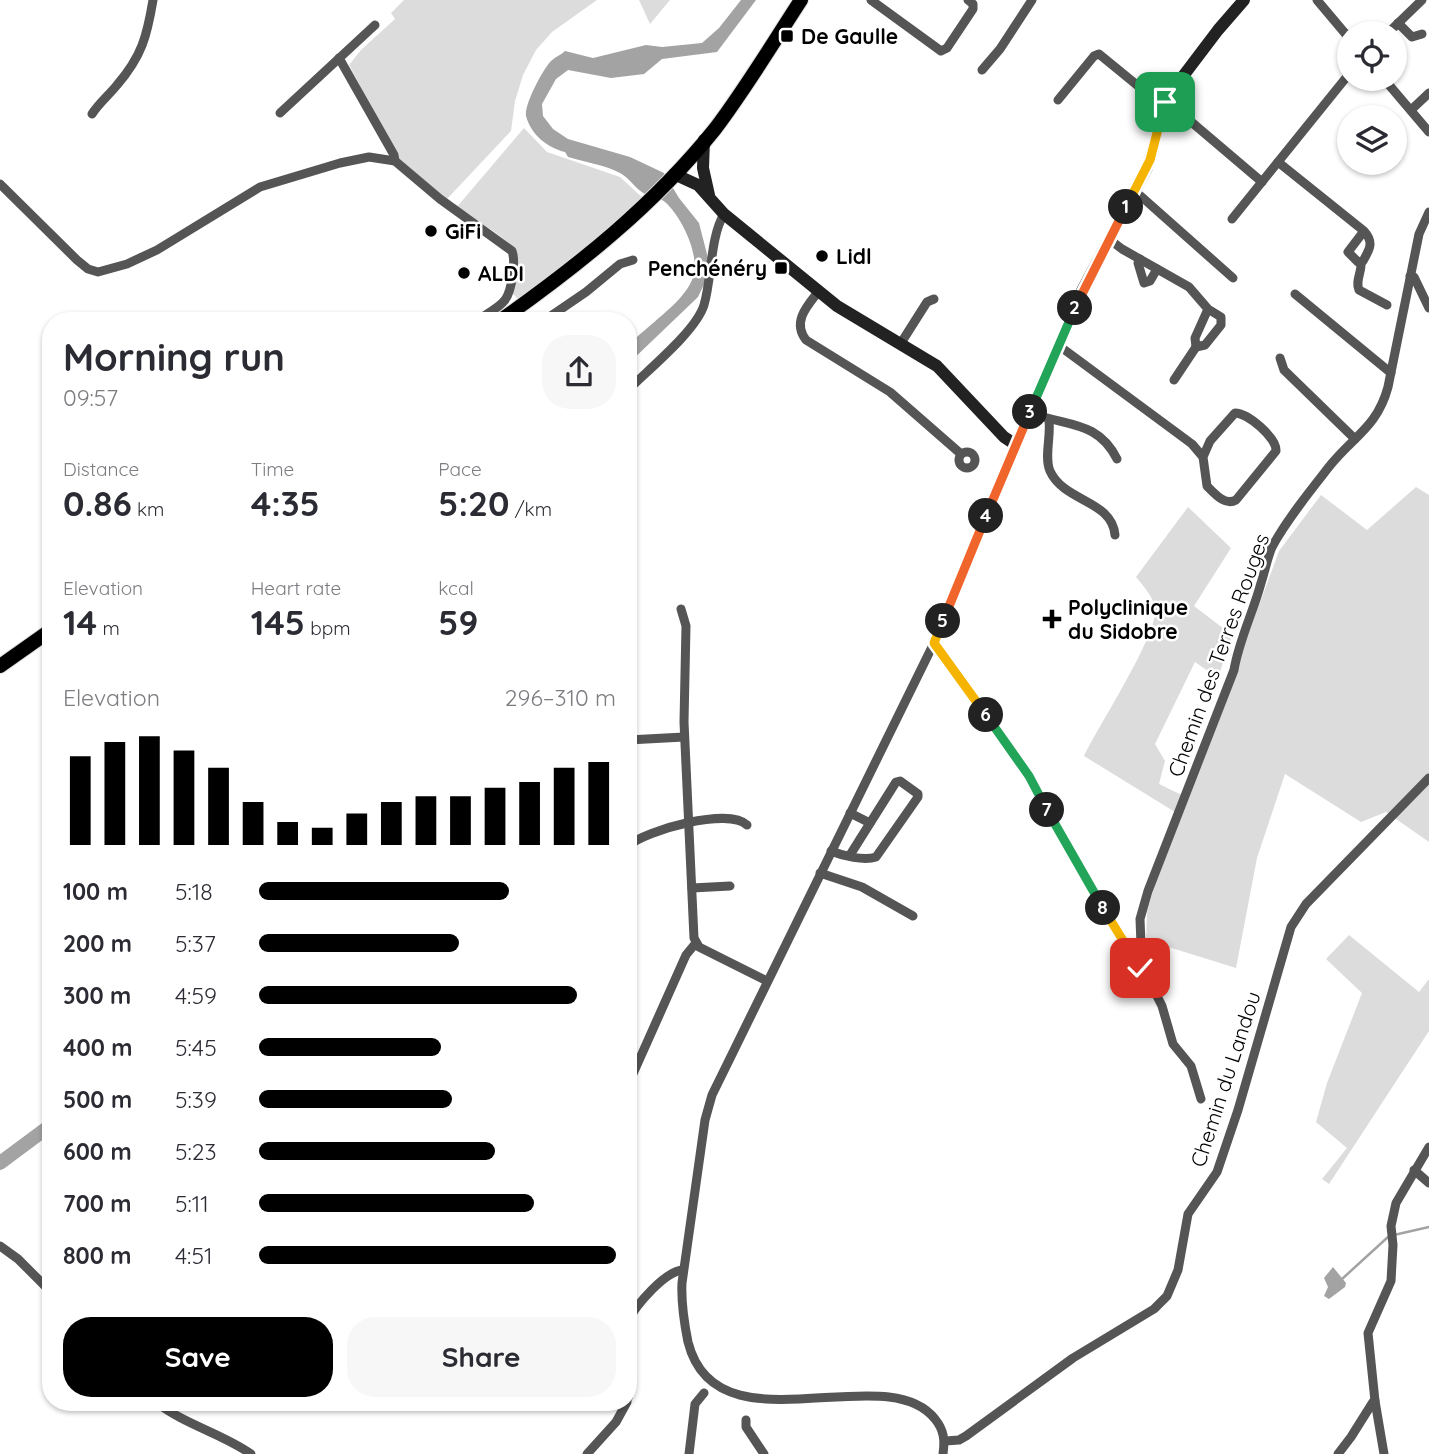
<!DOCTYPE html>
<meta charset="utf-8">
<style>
:root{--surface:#fff;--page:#f7f7f7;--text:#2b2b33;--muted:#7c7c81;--accent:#000}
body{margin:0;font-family:Quicksand,sans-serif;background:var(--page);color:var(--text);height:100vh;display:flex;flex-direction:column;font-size:26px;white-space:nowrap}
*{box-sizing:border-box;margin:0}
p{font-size:23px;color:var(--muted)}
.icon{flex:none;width:38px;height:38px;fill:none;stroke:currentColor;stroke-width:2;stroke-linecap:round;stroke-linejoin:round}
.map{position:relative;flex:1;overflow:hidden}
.details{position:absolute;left:42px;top:312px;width:595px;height:1099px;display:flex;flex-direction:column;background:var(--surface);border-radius:28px;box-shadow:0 2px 5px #0004}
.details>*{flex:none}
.buttons{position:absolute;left:1337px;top:21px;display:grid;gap:14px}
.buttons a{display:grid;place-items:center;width:70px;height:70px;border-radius:50%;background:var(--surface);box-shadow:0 2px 5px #0004;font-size:35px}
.pin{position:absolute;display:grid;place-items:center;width:60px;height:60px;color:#fff;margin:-30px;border-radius:14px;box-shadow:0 4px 10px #0006}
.km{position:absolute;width:35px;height:35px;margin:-18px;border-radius:50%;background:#222;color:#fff;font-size:19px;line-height:35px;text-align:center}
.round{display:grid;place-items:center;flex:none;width:74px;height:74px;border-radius:28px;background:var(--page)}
.headline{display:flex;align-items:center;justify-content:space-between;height:119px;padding:0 21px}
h1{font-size:38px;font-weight:700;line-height:52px}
.metrics{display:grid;grid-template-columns:repeat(3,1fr);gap:10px;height:119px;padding:7px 21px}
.metrics div{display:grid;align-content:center}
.metrics b{font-size:35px;font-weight:700}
.metrics small{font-size:19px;font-weight:400}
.metrics p{font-size:19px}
.chart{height:196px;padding:14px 21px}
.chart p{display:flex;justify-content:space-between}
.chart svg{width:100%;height:126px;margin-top:7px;stroke:var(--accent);stroke-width:6}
.primary-button{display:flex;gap:14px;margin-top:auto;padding:14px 21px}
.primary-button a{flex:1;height:80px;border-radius:28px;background:var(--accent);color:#fff;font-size:28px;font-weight:700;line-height:80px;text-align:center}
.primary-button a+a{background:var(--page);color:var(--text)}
ul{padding:0 21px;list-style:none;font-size:23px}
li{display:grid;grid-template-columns:112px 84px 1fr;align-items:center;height:52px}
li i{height:18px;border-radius:9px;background:var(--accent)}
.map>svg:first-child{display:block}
.green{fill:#dcdcdc}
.water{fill:#a3a3a3}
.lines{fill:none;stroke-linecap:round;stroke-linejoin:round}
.stream{stroke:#a3a3a3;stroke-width:2.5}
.river{stroke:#a3a3a3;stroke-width:14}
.primary-casing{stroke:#dbdbdb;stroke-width:16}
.street{stroke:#555;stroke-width:9}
.secondary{stroke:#222;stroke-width:12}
.primary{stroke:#000;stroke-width:14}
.split-1-casing{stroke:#fff;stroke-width:14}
.split-2-casing{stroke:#fff;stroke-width:14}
.split-3-casing{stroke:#fff;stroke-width:14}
.split-4-casing{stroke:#fff;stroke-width:14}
.split-5-casing{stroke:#fff;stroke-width:14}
.split-6-casing{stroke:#fff;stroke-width:14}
.split-7-casing{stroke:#fff;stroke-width:14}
.split-8-casing{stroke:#fff;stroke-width:14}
.split-9-casing{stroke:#fff;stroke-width:14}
.split-1{stroke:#f5b400;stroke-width:9}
.split-2{stroke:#f0652b;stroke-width:9}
.split-3{stroke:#22a559;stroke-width:9}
.split-4{stroke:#f0652b;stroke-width:9}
.split-5{stroke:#f0652b;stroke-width:9}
.split-6{stroke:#f5b400;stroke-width:9}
.split-7{stroke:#22a559;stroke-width:9}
.split-8{stroke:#22a559;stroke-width:9}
.split-9{stroke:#f5b400;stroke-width:9}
.poi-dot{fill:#000;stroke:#fff;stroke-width:2.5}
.labels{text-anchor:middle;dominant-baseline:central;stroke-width:5;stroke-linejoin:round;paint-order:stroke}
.poi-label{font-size:21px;font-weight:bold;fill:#000;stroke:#fff;text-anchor:start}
.street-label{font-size:21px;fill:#000;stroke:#fff}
</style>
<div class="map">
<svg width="1429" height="1454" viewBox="0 0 1429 1454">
<rect width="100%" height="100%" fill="#fff"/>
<!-- green -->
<g class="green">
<path d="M404,0H597L552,32L536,50L523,75L515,101L511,131L447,199L400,160L349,65L361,50L395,19L391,13Z"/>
<path d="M639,0H670L650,24Z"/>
<path d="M524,128L547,152L620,177L644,199L582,255L524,296L517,298L512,293C514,283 519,270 518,260C516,240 473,219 456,208Z"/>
<path d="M1416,487L1429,495V842L1386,812L1361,822L1285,774L1257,858L1236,968L1146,940L1147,912L1175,812L1084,756C1098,727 1157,636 1155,610C1154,597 1144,587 1136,577L1188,507L1231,548L1194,606L1232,635L1218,678L1195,662L1155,744L1165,761L1159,784L1188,798L1279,551L1321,495L1367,530Z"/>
<path d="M1349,935L1419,992L1429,979V1031L1329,1184L1322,1179L1347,1148L1316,1122L1327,1083L1362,993L1326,959Z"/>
</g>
<!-- water -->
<g class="water">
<path d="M741,0H756L717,52L662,59L644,74L611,78L568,70L556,79L542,104L543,116L553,129L568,139L630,157L664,173L679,198L699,223L708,258L706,280L698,297L628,364V346C646,326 682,304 692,280C702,258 682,217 665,202C660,197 651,198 645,194C635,189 630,178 620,173C605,165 585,162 568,157L565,152C548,148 531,135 526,116C524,105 543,69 551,61C555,57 561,55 565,51L593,58L646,45L662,47L702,43L719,28Z"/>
<path d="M1333,1267L1346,1283L1345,1287L1329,1299L1324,1296L1328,1287L1324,1278Z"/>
</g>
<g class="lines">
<!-- stream -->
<g class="stream">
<path d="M1394,1235L1429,1227"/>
<path d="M1342,1279L1388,1237"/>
</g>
<!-- river -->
<path class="river" d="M0,1163L51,1125"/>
<defs>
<g id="primary">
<path d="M501,320C580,264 654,205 715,129C746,88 773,43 801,0"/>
<path d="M0,666L51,630"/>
</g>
</defs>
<!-- primary casing -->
<use href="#primary" class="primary-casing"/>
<!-- street -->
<g class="street">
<path d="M871,0L941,51L947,48L973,9V4L968,0"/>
<path d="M1317,0L1349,38"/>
<path d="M1398,23L1412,37L1422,34"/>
<path d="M1388,33L1422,0"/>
<path d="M339,58L394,155L395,161"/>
<path d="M982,70L1000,49L1032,0"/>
<path d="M1384,79L1429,132"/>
<path d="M1058,100L1094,56L1099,54L1154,99L1169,103L1262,182"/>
<path d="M1411,110L1429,93"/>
<path d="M280,113L375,25"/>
<path d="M92,114C99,103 109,95 117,85C142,56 147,36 153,0"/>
<path d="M1278,162L1364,231L1348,252L1358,262L1363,261C1370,249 1374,242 1364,231"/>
<path d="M0,184L77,260L88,269L98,272L127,264L157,250L260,187L340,163L369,157L395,161L440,199L512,251C516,262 512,290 505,300C499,308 486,314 478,320"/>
<path d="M1135,191L1233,278"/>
<path d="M1232,219L1349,74"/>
<path d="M1109,239L1122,249L1189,287L1208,309L1195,338L1196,347L1205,345L1221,325V317L1208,309"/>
<path d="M1140,259L1138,263L1144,283L1150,281L1157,269"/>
<path d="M1361,262C1362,272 1355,281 1359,290L1387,305"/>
<path d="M1410,276L1414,277L1429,308"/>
<path d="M818,292C807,306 792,322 806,340L890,392L961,454"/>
<path d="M1295,294L1391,373"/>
<path d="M545,320L586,292L620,264L633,260"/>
<path d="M901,343L927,302L934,299"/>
<path d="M1058,345L1192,444L1203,457L1207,486C1215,494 1225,506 1236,500L1276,451C1277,438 1248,413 1235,413L1210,441L1203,457"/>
<path d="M1280,358L1284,370L1355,439"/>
<path d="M1174,380L1196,347"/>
<path d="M628,390C649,369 696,331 704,305C712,278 710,237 724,214"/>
<path d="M1030,412C1064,427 1097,419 1117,459"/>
<path d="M1049,421C1051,437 1044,457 1050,471C1064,502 1112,500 1115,535"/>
<circle cx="967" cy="460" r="8"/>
<path d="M681,609L686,626L684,722L694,938L699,947L767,981"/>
<path d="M934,643L1029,776L1110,920L1154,990L1162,1006L1173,1044L1191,1066L1201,1099"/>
<path d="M628,740L684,737"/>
<path d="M850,813L870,823"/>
<path d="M628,846C646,830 729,807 747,825"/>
<path d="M831,851C843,856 864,861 876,857L918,797V794L900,781L896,782L850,855"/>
<path d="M820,873L862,887L913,916"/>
<path d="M692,888L730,886"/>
<path d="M1144,974L1147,969L1141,944L1140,919L1148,891L1234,670C1239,640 1253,613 1261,583C1265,571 1267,559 1272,547C1287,519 1309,493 1328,468C1352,437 1377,428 1388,387L1419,234L1429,212"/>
<path d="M628,1085L686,955L695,944"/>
<path d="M1414,1170L1429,1183"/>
<path d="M0,1246L18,1259L51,1292"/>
<path d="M628,1321C636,1305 665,1271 683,1270"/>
<path d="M628,1371L631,1386L628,1398"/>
<path d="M156,1402C185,1425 221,1433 251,1454"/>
<path d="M746,1420V1427L764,1454"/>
<path d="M945,1441L959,1440L966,1436L1073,1358L1154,1309L1167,1296L1178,1270L1188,1214L1217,1172L1238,1110L1291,927L1306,904L1429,778"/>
<path d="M587,1454L616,1422L627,1402"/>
<path d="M689,1454L695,1404L704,1393"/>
<path d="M943,1454C945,1440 944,1430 935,1419C886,1356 716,1454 688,1342C684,1322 681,1303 682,1283L705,1120L712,1095L932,647L1016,445"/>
<path d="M1338,1454L1351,1437L1373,1402L1375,1401"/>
<path d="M1384,1454L1375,1401L1368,1333L1391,1281L1393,1245L1391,1226L1396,1203L1429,1147"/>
</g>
<!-- secondary -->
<g class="secondary">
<path d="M704,140L703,168L709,195"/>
<path d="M674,174L698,185L724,214L837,306L937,366L1004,437L1016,445L1082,291L1147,168L1168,96L1218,30L1244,0"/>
</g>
<!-- primary -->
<use href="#primary" class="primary"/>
</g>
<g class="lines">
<defs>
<path id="split-1" d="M1126,207L1150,160L1165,102"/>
<path id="split-2" d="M1075,308L1126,207"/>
<path id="split-3" d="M1030,412L1075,308"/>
<path id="split-4" d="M986,516L1030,412"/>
<path id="split-5" d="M943,621L986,516"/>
<path id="split-6" d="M943,621L934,643L986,715"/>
<path id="split-7" d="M986,715L1029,776L1047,810"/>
<path id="split-8" d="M1047,810L1103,908"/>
<path id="split-9" d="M1103,908L1140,968"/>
</defs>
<!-- split-1 casing -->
<use href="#split-1" class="split-1-casing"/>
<!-- split-2 casing -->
<use href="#split-2" class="split-2-casing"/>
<!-- split-3 casing -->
<use href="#split-3" class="split-3-casing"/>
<!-- split-4 casing -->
<use href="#split-4" class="split-4-casing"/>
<!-- split-5 casing -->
<use href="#split-5" class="split-5-casing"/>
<!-- split-6 casing -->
<use href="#split-6" class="split-6-casing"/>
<!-- split-7 casing -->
<use href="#split-7" class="split-7-casing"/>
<!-- split-8 casing -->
<use href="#split-8" class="split-8-casing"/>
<!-- split-9 casing -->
<use href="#split-9" class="split-9-casing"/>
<!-- split-1 -->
<use href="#split-1" class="split-1"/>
<!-- split-2 -->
<use href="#split-2" class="split-2"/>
<!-- split-3 -->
<use href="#split-3" class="split-3"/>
<!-- split-4 -->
<use href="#split-4" class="split-4"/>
<!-- split-5 -->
<use href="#split-5" class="split-5"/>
<!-- split-6 -->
<use href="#split-6" class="split-6"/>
<!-- split-7 -->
<use href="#split-7" class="split-7"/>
<!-- split-8 -->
<use href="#split-8" class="split-8"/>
<!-- split-9 -->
<use href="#split-9" class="split-9"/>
</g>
<!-- markers -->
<g class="poi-dot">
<rect x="780" y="29" width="14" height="14" rx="3.5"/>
<circle cx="431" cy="231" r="7"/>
<circle cx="822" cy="256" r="7"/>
<rect x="774" y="261" width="14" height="14" rx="3.5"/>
<circle cx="464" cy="273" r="7"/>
<path d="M1048.5 608.5h7v7h7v7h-7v7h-7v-7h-7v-7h7z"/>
</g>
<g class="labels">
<!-- poi labels -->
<g class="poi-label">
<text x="801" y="36">De Gaulle</text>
<text x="445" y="231">GiFi</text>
<text x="836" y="256">Lidl</text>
<text x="767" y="268" text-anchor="end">Penchénéry</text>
<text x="478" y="273">ALDI</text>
<text x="1068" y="607">Polyclinique<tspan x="1068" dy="24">du Sidobre</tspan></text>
</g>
<!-- street labels -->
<g class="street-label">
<text transform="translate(1218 655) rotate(-70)">Chemin des Terres Rouges</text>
<text transform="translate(1225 1079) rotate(-72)">Chemin du Landou</text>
</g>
</g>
</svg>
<div class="buttons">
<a><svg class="icon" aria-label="locate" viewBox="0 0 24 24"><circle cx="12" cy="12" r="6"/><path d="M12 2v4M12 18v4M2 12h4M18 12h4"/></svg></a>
<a><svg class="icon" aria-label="layers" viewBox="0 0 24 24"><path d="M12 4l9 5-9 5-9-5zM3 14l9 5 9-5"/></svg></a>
</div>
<div class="pin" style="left:1165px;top:102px;background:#1e9e55"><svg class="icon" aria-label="arrive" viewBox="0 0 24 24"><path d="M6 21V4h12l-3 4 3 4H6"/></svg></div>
<div class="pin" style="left:1140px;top:968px;background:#d93025"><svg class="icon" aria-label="check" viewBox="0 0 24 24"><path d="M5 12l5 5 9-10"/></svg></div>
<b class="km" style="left:1126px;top:207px">1</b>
<b class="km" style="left:1075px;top:308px">2</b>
<b class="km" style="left:1030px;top:412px">3</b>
<b class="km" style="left:986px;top:516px">4</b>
<b class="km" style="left:943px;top:621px">5</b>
<b class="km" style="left:986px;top:715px">6</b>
<b class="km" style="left:1047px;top:810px">7</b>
<b class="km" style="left:1103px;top:908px">8</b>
<section class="details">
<div class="headline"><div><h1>Morning run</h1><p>09:57</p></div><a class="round"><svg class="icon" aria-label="share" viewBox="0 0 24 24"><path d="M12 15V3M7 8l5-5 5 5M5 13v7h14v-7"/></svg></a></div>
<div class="metrics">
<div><p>Distance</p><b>0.86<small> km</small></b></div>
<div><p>Time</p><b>4:35</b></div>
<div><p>Pace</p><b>5:20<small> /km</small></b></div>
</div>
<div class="metrics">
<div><p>Elevation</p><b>14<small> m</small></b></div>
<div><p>Heart rate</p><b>145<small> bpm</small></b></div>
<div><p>kcal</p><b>59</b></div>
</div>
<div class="chart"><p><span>Elevation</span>296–310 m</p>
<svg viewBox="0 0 160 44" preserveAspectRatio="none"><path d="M5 44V13M15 44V8M25 44V6M35 44V11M45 44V17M55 44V29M65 44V36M75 44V38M85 44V33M95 44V29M105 44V27M115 44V27M125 44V24M135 44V22M145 44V17M155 44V15"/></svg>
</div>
<ul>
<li><b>100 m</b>5:18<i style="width:70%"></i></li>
<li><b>200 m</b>5:37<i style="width:56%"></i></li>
<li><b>300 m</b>4:59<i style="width:89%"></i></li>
<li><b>400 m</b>5:45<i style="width:51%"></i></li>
<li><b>500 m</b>5:39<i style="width:54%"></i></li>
<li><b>600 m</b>5:23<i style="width:66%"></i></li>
<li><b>700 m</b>5:11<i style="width:77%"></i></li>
<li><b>800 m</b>4:51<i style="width:100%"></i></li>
</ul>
<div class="primary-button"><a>Save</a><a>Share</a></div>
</section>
</div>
